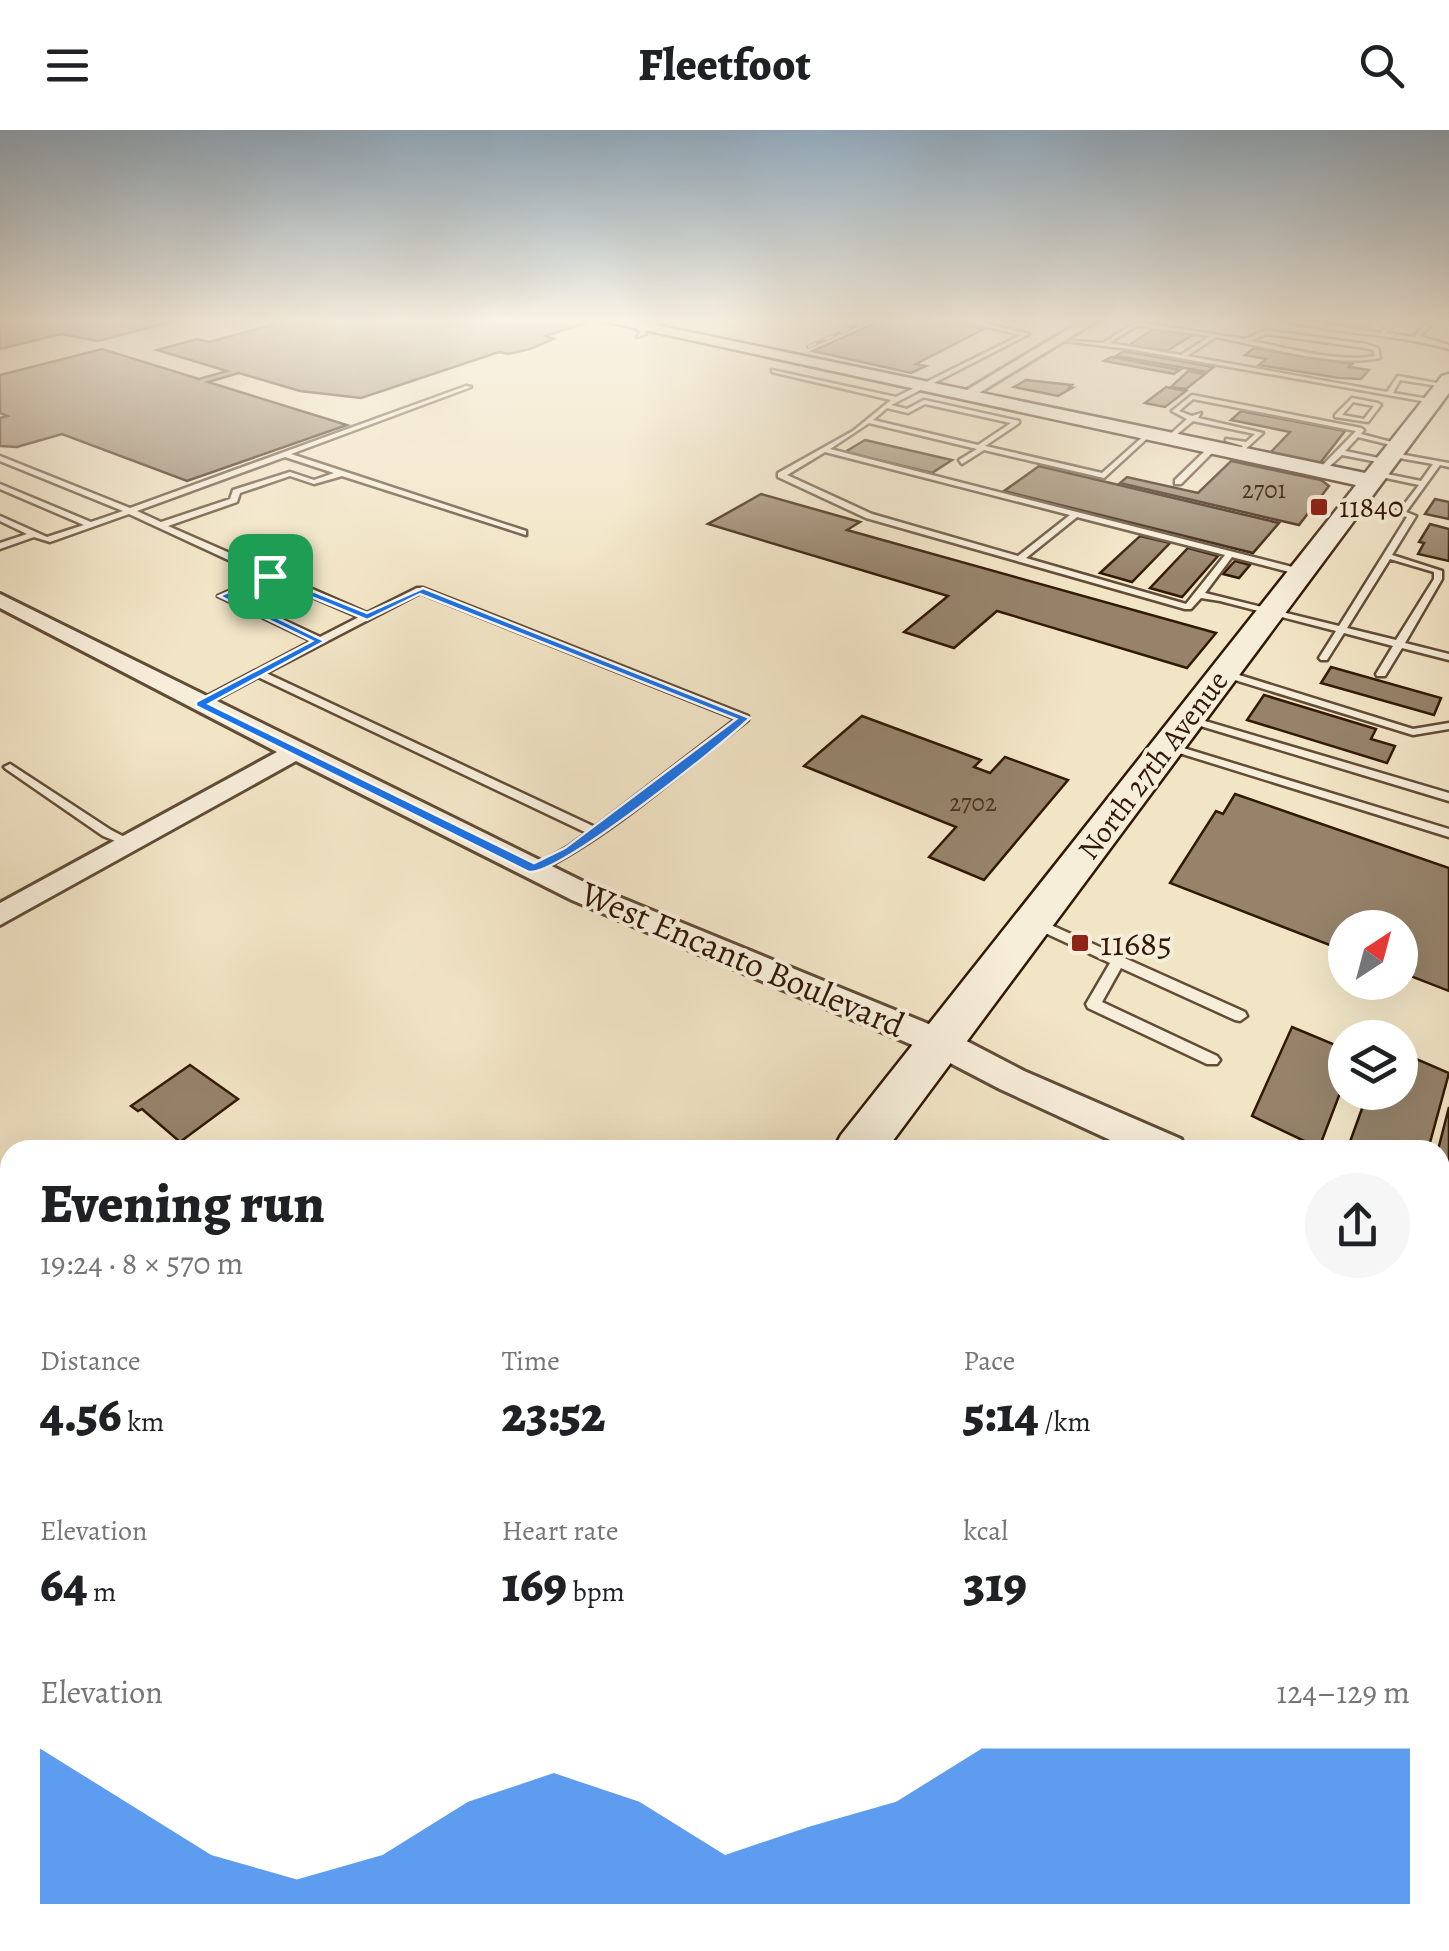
<!DOCTYPE html>
<meta charset="utf-8">
<style>
:root{--surface:#fff;--page:#f6f6f6;--text:#202124;--muted:#757577;--accent:#1a73e8}
body{margin:0;font-family:Alegreya,serif;background:var(--page);color:var(--text);height:100vh;display:flex;flex-direction:column;font-size:38px;white-space:nowrap}
*{box-sizing:border-box;margin:0}
p{font-size:32px;color:var(--muted)}
.icon{flex:none;width:55px;height:55px;fill:none;stroke:currentColor;stroke-width:2;stroke-linecap:round;stroke-linejoin:round}
.map{position:relative;flex:1;overflow:hidden}
.side{position:absolute;left:0px;top:1010px;width:1450px;height:812px;display:flex;flex-direction:column;background:var(--surface);border-radius:30px 30px 0 0;box-shadow:0 10px 40px #0002}
.side>*{flex:none}
.needle{width:65px;rotate:36deg}
.controls{position:absolute;left:1328px;top:780px;display:grid;gap:20px}
.controls a{display:grid;place-items:center;width:90px;height:90px;border-radius:50%;background:var(--surface);box-shadow:0 10px 40px #0002;font-size:50px}
.pin{position:absolute;display:grid;place-items:center;width:85px;height:85px;color:#fff;margin:-42px;border-radius:20px;box-shadow:0 5px 15px #0006}
.round{display:grid;place-items:center;flex:none;width:105px;height:105px;border-radius:52px;background:var(--page)}
.head{display:flex;align-items:center;justify-content:space-between;height:170px;padding:0 40px}
h1{font-size:55px;font-weight:800;line-height:75px}
.metrics{display:grid;grid-template-columns:repeat(3,1fr);gap:15px;height:170px;padding:10px 40px}
.metrics div{display:grid;align-content:center}
.metrics b{font-size:50px;font-weight:800}
.metrics small{font-size:28px;font-weight:400}
.metrics p{font-size:28px}
.chart{height:280px;padding:20px 40px}
.chart p{display:flex;justify-content:space-between}
.chart svg{width:100%;height:180px;margin-top:10px;fill:var(--accent);opacity:.7}
header{display:flex;justify-content:space-between;align-items:center;height:130px;padding:0 40px;background:var(--surface);font-size:45px;font-weight:800}
.map>svg:first-child{display:block}
.building{fill:#96836a;stroke:#321906;stroke-width:2.5}
.lines{fill:none;stroke-linecap:round;stroke-linejoin:round}
.lane-casing{stroke:#624c36;stroke-width:5}
.street-casing{stroke:#624c36;stroke-width:6}
.secondary-casing{stroke:#321906;stroke-width:5}
.lane{fill:#f7eeda;fill-rule:evenodd}
.street{fill:#f7eeda;fill-rule:evenodd}
.secondary{fill:#f7eeda;fill-rule:evenodd}
.rail-casing{stroke:#321906;stroke-width:4}
.rail{stroke:#f7eeda;stroke-width:2.5;stroke-dasharray:9;stroke-linecap:butt}
.route{fill:#1a73e8;stroke:#fff;stroke-width:2.5;fill-rule:evenodd}
.poi-dot{fill:#8f2418;stroke:#f7eeda;stroke-width:4}
.labels{text-anchor:middle;dominant-baseline:central;stroke-width:8;stroke-linejoin:round;paint-order:stroke}
.far-number-label{font-size:25px;fill:#4b341f}
.far-poi-label{font-size:30px;fill:#321906;stroke:#f7eeda;text-anchor:start}
.far-street-label{font-size:30px;fill:#321906;stroke:#f7eeda}
.poi-label{font-size:35px;fill:#321906;stroke:#f7eeda;text-anchor:start}
.street-label{font-size:35px;fill:#321906;stroke:#f7eeda}
</style>
<header><svg class="icon" aria-label="menu" viewBox="0 0 24 24"><path d="M4 6h16M4 12h16M4 18h16"/></svg>Fleetfoot<svg class="icon" aria-label="search" viewBox="0 0 24 24"><circle cx="10" cy="10" r="6"/><path d="M15 15l6 6"/></svg></header>
<div class="map">
<svg width="1449" height="1821" viewBox="0 0 1449 1821">
<rect width="100%" height="100%" fill="#f2e5c6"/>
<filter id="stains"><feTurbulence type="fractalNoise" baseFrequency=".002" numOctaves="4"/><feColorMatrix values="0 0 0 0 .2 0 0 0 0 .09 0 0 0 0 .02 0 0 0 .5 -.17"/></filter>
<radialGradient id="worn" r=".72"><stop offset=".6" stop-color="#630" stop-opacity="0"/><stop offset="1" stop-color="#630" stop-opacity=".3"/></radialGradient>
<!-- building -->
<g class="building">
<path d="M0,189H183L98,211L61,204L0,219Z"/>
<path d="M294,189H571L586,193L545,206L554,209L530,219L508,224L499,222L361,268L300,261L239,243L208,252L347,295L187,351L62,304L17,317L0,316V288L7,286L0,283V245L102,219L199,249L227,241L157,220L197,209L209,212Z"/>
<path d="M884,189H932L984,199L916,234L926,236L911,243L813,221Z"/>
<path d="M1300,189H1360L1373,191L1364,199Z"/>
<path d="M1157,197L1196,203L1167,221L1129,215Z"/>
<path d="M1254,218L1352,234L1349,237L1369,240L1361,249L1339,248L1259,235L1266,229L1245,225Z"/>
<path d="M1124,221L1214,237L1207,242L1116,226Z"/>
<path d="M1111,227L1180,240L1174,244L1104,231Z"/>
<path d="M1188,241L1205,244L1186,259L1171,257Z"/>
<path d="M1026,250L1072,255L1069,258H1072L1058,266L1014,257Z"/>
<path d="M1166,257L1186,261L1165,277L1145,273Z"/>
<path d="M1241,281L1345,301L1320,333L1270,323L1290,302L1231,290Z"/>
<path d="M865,310L952,330L932,343L845,322Z"/>
<path d="M1231,331L1321,350L1329,356L1299,395L1120,353L1127,347L1198,363Z"/>
<path d="M1039,336L1279,393L1253,423L1004,361Z"/>
<path d="M761,364L860,392L847,400L1216,503L1187,538L997,481L954,518L904,502L948,466L708,394Z"/>
<path d="M1435,369L1449,372V389L1425,384Z"/>
<path d="M1430,394L1449,399V431L1418,424L1424,413L1419,412Z"/>
<path d="M1140,406L1170,413L1132,452L1100,443Z"/>
<path d="M1188,418L1218,426L1182,467L1150,458Z"/>
<path d="M1235,431L1250,435L1239,448L1223,444Z"/>
<path d="M1331,537L1441,568L1434,585L1321,553Z"/>
<path d="M1264,565L1376,599L1371,609L1395,616L1387,633L1247,590Z"/>
<path d="M862,586L981,630L974,637L990,643L1005,627L1068,650L984,750L929,727L956,697L804,636Z"/>
<path d="M1235,664L1449,738V861L1400,842V798H1345V821L1170,753L1216,681L1223,684Z"/>
<path d="M1292,897L1345,919V950L1319,1018L1252,986Z"/>
<path d="M1400,922L1449,943L1428,1020H1347L1368,962H1400Z"/>
<path d="M190,935L238,969L180,1012L142,979L138,981L131,976Z"/>
<path d="M1449,977V1083L1440,1078L1438,1020Z"/>
<path d="M0,1361L10,1373V1805L5,1797L0,1803Z"/>
</g>
<g class="lines">
<defs>
<g id="lane">
<path d="M955,189H966L1029,204L891,275L907,279L924,270L1019,291V293L985,316L1102,343L1147,303L1152,304L1104,348L984,320L962,334L959,330L977,319L869,293L830,319L1304,440V444L1301,445L1232,427L1205,463L1339,496L1407,387L1349,373L1353,371L1399,381L1419,355L1372,345V341L1421,351L1433,334L1388,326V322L1449,333V337L1440,335L1406,382L1416,386L1392,425L1442,441V449L1405,513L1449,524V530L1402,518L1385,546H1377L1376,544L1393,516L1344,503L1327,530H1321L1319,528L1336,501L1220,471L1201,468L1191,479H1185L866,388L778,347V343L853,301L891,270L772,242V240L896,267L1021,205ZM925,274L1011,293L978,315L873,290L887,278L908,283ZM825,322L1070,385L1018,426L872,384L787,345ZM1077,387L1225,425L1186,474L1026,428ZM1390,429L1434,442V449L1396,510L1347,498Z"/>
<path d="M1277,189H1292L1380,203L1390,193L1371,189L1397,192L1386,203L1414,207L1431,189H1437L1420,206L1449,215V219C1394,203 1333,204 1277,189Z"/>
<path d="M1136,192L1245,209L1265,200L1366,214L1378,218L1380,228C1330,238 1265,216 1216,207L1187,226L1387,262L1398,246L1448,255L1445,257L1400,250L1393,263L1435,270L1433,273L1129,219L1056,210L1103,213ZM1137,196L1210,206L1181,225L1109,213ZM1266,204L1365,218L1373,220L1375,226C1336,233 1290,218 1251,211Z"/>
<path d="M644,197L646,204L637,207L640,203L639,198Z"/>
<path d="M466,256L471,257L291,324L526,401V405L342,346L314,354L290,346L240,363L237,372L168,396L367,483L417,458H423L748,586V590C681,642 614,704 538,742L534,743L528,739L566,718L587,703L258,547L204,576H196V572L312,511L218,466L263,446L129,384L50,412L34,407L0,419V413L27,404L0,391V386L47,407L84,395L0,359V354L91,392L123,381L0,331V326L130,378ZM285,327L334,343L314,350L290,342L233,360L230,369L161,392L137,381ZM270,449L359,487L320,507L231,466ZM420,463L736,589L595,697L266,543Z"/>
<path d="M1192,265L1361,298L1364,300L1361,304L1403,315L1399,317L1358,307L1345,321L1388,330V334L1342,325L1322,343L1319,339L1356,301L1193,269L1179,281L1192,286L1201,283L1198,288L1263,303L1239,325L1235,323L1243,316L1226,311V309L1246,312L1255,304L1193,291L1170,310H1166V308L1187,289L1172,281Z"/>
<path d="M1352,268L1378,273L1381,275L1368,292L1335,287V285ZM1353,272L1374,276L1364,289L1342,285Z"/>
<path d="M1210,316L1217,318L1181,354H1175V350Z"/>
<path d="M1223,540L1413,599L1449,593V599L1413,605L1219,545L1218,543Z"/>
<path d="M1188,586L1449,663V671L1184,591V587Z"/>
<path d="M1167,613L1449,699V707L1163,618L1161,616Z"/>
<path d="M10,634L111,700L136,713L130,717L103,706L6,639L4,637Z"/>
<path d="M1033,787L1245,882L1247,886L1240,891L1235,890L1121,838L1102,872L1217,926L1220,930L1217,934H1207L1088,878L1086,874L1110,833L1028,795L1026,792L1028,789Z"/>
</g>
<g id="street">
<path d="M654,189H672L642,202L636,198Z"/>
<path d="M1085,189H1100L969,269L957,266Z"/>
<path d="M0,464L592,756L953,904L1024,941L1181,1009L1186,1020H1132L1000,959L929,922L572,770L296,631L0,795V773L277,622L0,478Z"/>
<path d="M1440,1131L1449,1134V1171L1440,1168Z"/>
</g>
<g id="secondary">
<path d="M594,189H627L1365,343L1442,246L1449,244V263L886,1020H833L841,1005L1356,355Z"/>
<path d="M204,1812H287L284,1821H200Z"/>
</g>
</defs>
<!-- lane casing -->
<use href="#lane" class="lane-casing"/>
<!-- street casing -->
<use href="#street" class="street-casing"/>
<!-- secondary casing -->
<use href="#secondary" class="secondary-casing"/>
<!-- lane -->
<use href="#lane" class="lane"/>
<!-- street -->
<use href="#street" class="street"/>
<!-- secondary -->
<use href="#secondary" class="secondary"/>
<defs>
<path id="rail" d="M808,217L871,189"/>
</defs>
<!-- rail casing -->
<use href="#rail" class="rail-casing"/>
<!-- rail -->
<use href="#rail" class="rail"/>
</g>
<!-- sky -->
<linearGradient id="sky" x2="0" y2="1"><stop stop-color="#92acc0"/><stop offset="0.43" stop-color="#f9f3e5"/><stop offset="1" stop-color="#f9f3e5" stop-opacity="0"/></linearGradient>
<rect width="1449" height="444" fill="url(#sky)"/>
<!-- route -->
<path class="route" d="M270,444L367,483L423,458L750,588C722,615 560,745 529,742L196,576V572L312,511L219,466ZM270,450L367,490L420,464L736,589L565,718L534,733L209,574L325,511L232,466Z"/>
<!-- markers -->
<g class="poi-dot">
<rect x="1309" y="367" width="20" height="20" rx="5"/>
<rect x="1070" y="803" width="20" height="20" rx="5"/>
</g>
<g class="labels">
<!-- far-number labels -->
<g class="far-number-label">
<text x="1264" y="360">2701</text>
<text x="973" y="673">2702</text>
</g>
<!-- far-poi labels -->
<g class="far-poi-label">
<text x="1339" y="377">11840</text>
</g>
<!-- far-street labels -->
<g class="far-street-label">
<text transform="translate(1153 635) rotate(-53)">North 27th Avenue</text>
</g>
<!-- poi labels -->
<g class="poi-label">
<text x="1100" y="813">11685</text>
</g>
<!-- street labels -->
<g class="street-label">
<text transform="translate(743 829) rotate(23)">West Encanto Boulevard</text>
</g>
</g>
<rect width="100%" height="100%" filter="url(#stains)"/>
<rect width="100%" height="100%" fill="url(#worn)"/>
</svg>
<div class="controls">
<a><svg class="needle" viewBox="-14 -14 28 28"><path d="M0-13l5 13h-10z" fill="#e53935"/><path d="M0 13l5-13h-10z" fill="#757577"/></svg></a>
<a><svg class="icon" aria-label="layers" viewBox="0 0 24 24"><path d="M12 4l9 5-9 5-9-5zM3 14l9 5 9-5"/></svg></a>
</div>
<div class="pin" style="left:270px;top:446px;background:#1e9e55"><svg class="icon" aria-label="arrive" viewBox="0 0 24 24"><path d="M6 21V4h12l-3 4 3 4H6"/></svg></div>
<section class="side">
<div class="head"><div><h1>Evening run</h1><p>19:24 · 8 × 570 m</p></div><a class="round"><svg class="icon" aria-label="share" viewBox="0 0 24 24"><path d="M12 15V3M7 8l5-5 5 5M5 13v7h14v-7"/></svg></a></div>
<div class="metrics">
<div><p>Distance</p><b>4.56<small> km</small></b></div>
<div><p>Time</p><b>23:52</b></div>
<div><p>Pace</p><b>5:14<small> /km</small></b></div>
</div>
<div class="metrics">
<div><p>Elevation</p><b>64<small> m</small></b></div>
<div><p>Heart rate</p><b>169<small> bpm</small></b></div>
<div><p>kcal</p><b>319</b></div>
</div>
<div class="chart"><p><span>Elevation</span>124–129 m</p>
<svg viewBox="0 0 160 44" preserveAspectRatio="none"><path d="M0 44V6L10 19L20 32L30 38L40 32L50 19L60 12L70 19L80 32L90 25L100 19L110 6L120 6L130 6L140 6L150 6L160 6V44z"/></svg>
</div>
</section>
</div>
